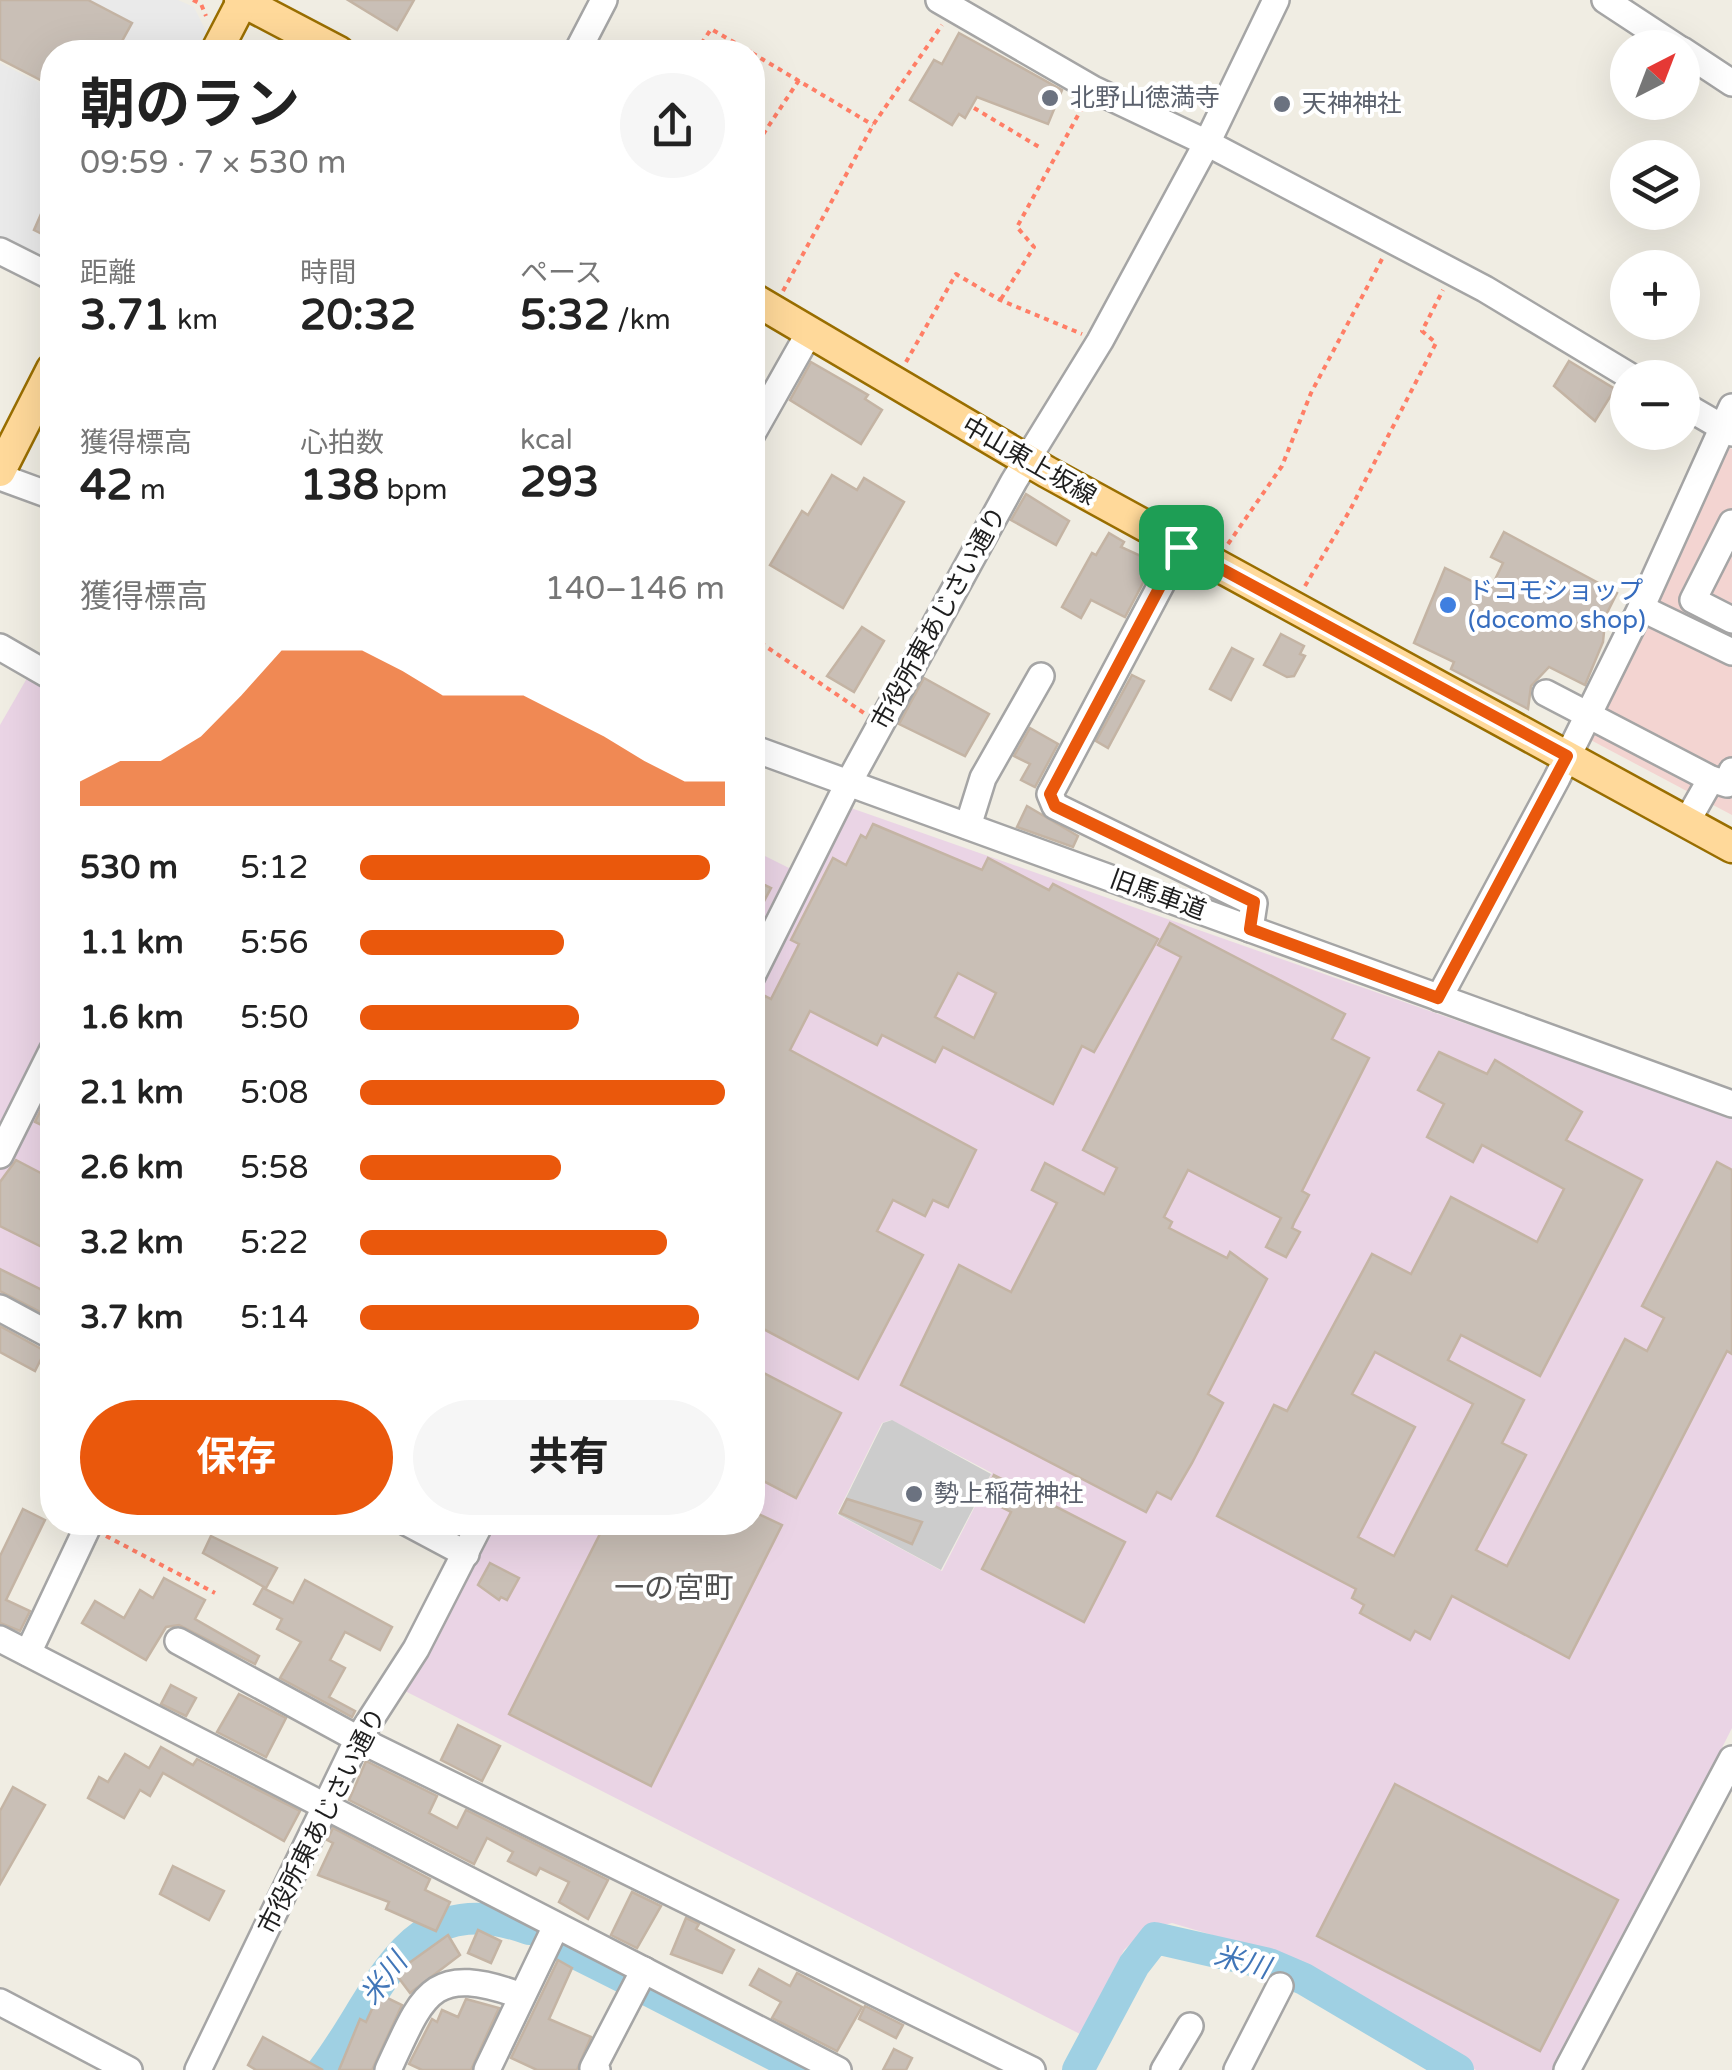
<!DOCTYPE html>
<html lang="ja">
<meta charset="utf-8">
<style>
:root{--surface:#fff;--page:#f6f6f6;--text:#222;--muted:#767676;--accent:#ea580c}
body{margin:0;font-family:"Varela Round","Noto Sans JP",sans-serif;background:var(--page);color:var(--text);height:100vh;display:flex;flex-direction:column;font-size:38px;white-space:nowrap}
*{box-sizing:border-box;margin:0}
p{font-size:32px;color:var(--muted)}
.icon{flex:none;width:55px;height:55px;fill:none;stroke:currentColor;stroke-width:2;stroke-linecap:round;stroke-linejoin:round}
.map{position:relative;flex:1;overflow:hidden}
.panel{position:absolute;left:40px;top:40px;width:725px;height:1495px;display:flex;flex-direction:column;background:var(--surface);border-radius:40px;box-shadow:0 10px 40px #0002}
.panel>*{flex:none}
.needle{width:65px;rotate:42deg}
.controls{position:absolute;left:1610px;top:30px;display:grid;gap:20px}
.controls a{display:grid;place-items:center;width:90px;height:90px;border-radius:50%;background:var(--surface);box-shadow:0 10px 40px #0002;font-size:50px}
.pin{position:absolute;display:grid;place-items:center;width:85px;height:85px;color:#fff;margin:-42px;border-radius:20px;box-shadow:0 5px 15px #0006}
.round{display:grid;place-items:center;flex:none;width:105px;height:105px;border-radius:52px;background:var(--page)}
.head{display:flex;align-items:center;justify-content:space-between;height:170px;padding:0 40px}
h1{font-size:55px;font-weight:700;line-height:75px}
.figures{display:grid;grid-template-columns:repeat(3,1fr);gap:15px;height:170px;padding:10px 40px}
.figures div{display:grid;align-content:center}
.figures b{font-size:42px;font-weight:700}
.figures small{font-size:28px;font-weight:400}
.figures p{font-size:28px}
.chart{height:280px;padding:20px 40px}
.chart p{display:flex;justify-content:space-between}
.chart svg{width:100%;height:180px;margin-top:10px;fill:var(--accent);opacity:.7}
.button{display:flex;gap:20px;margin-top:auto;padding:20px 40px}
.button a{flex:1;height:115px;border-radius:60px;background:var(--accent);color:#fff;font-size:40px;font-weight:700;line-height:115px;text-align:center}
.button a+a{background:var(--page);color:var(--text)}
ul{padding:0 40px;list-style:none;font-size:32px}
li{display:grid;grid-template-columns:160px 120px 1fr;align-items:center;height:75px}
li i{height:25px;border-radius:12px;background:var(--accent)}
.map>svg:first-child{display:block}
.commercial{fill:#f3d4d1}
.industrial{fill:#ead4e5;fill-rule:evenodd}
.religious{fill:#ccc}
.parking{fill:#eaeaea}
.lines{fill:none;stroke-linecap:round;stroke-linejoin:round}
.river{stroke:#9fd0e3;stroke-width:32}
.building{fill:#c9bfb6;stroke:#c4b4a4;stroke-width:2.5;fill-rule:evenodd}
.minor-casing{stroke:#a5a5a5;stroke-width:30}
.major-casing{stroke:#996e00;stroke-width:35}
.path{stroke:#ff7e66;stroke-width:4;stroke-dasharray:5 5;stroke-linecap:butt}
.minor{stroke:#fff;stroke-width:25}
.major{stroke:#ffd99a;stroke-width:30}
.route-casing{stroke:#fff;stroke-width:20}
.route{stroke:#ea580c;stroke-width:12}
.worship-dot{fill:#6b7280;stroke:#fff;stroke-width:4}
.shop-dot{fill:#3f7fe0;stroke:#fff;stroke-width:4}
.labels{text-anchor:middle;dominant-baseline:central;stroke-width:8;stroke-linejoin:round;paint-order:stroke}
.worship-label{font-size:25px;fill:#5b616d;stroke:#fff;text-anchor:start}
.street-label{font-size:25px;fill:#1e1e1e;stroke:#fff}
.shop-label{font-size:25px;fill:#366cbe;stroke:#fff;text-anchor:start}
.water-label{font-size:28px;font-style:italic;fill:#4176b8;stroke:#fff}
.quarter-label{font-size:30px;fill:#515151;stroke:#fff}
</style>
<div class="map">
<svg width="1732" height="2070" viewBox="0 0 1732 2070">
<rect width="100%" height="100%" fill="#f0ede3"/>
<!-- commercial -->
<path class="commercial" d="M1724,444L1732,449V815L1585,737Z"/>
<!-- industrial -->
<g class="industrial">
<path d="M30,673L52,684V1031L0,1135V725Z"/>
<path d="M851,808L1732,1117V1728L1559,2070H1476L1398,2028L1293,1959L1172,1923L1145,1930L1124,1950L1080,2034L405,1691L491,1523L752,1522L753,1003ZM891,1420L992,1473L942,1571L837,1514L882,1423Z"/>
<path d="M753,850L791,869L753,946Z"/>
<path d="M52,1066V1326L0,1298V1168Z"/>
</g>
<!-- religious -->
<path class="religious" d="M892,1420L991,1474L941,1570L838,1514L883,1423Z"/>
<!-- parking -->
<g class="parking">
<path d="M88,0H178L194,7L208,35L200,52H116L131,23Z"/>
<path d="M0,63L52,89V268L0,243Z"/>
</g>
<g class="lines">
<!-- river -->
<g class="river">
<path d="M561,1946L629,1980"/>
<path d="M642,1987L804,2070"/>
<path d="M323,2070C382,1994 405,1884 529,1929"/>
<path d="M1078,2070L1134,1965L1155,1938L1269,1964L1304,1979L1458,2070"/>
</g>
</g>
<!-- building -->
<g class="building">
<path d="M0,0H88L132,23L116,52H52V86L0,59Z"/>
<path d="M348,0H414L397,30Z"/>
<path d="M959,33L1062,90L1048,124L977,97L965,118L959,114L952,125L910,100L934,60L942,64Z"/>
<path d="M52,189V239L34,230Z"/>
<path d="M1569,361L1615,389L1595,421L1554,386Z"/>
<path d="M811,362L868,395L865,399L882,410L861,444L790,400Z"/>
<path d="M832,475L857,490L864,478L904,502L843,608L770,565L802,511L808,515Z"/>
<path d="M1026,494L1069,521L1056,545L1011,520Z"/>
<path d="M1504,532L1617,593L1599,629L1604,632L1603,642L1585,685L1549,667L1531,686L1528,709L1451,669L1454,662L1414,643L1445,568L1490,590L1503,563L1491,557Z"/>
<path d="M1109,533L1124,542L1121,547L1154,562L1125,617L1091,600L1081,618L1062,607L1092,553L1096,555Z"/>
<path d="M862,627L884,641L854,692L827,676Z"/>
<path d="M1281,634L1304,646L1300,654L1305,656L1294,676L1287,677L1264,665Z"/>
<path d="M1232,648L1253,659L1231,700L1210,689Z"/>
<path d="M1132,675L1144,681L1108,748L1096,741Z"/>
<path d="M924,678L989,714L965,756L899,724Z"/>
<path d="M1030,728L1058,744L1035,787L1021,780L1030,764L1014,756Z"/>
<path d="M1027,806L1078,836L1073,847L1017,827Z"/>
<path d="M873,824L982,870L988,858L1049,890L1053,884L1158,939L1094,1052L1082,1046L1053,1104L943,1047L935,1062L882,1035L877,1045L810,1011L790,1050L976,1150L948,1207L933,1200L925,1216L893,1200L877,1231L923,1255L858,1379L752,1323V1021L765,996L771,999L799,944L791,940L833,858L846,865L861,835L866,838ZM958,973L996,993L974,1038L935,1017Z"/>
<path d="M752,879L771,888L752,924Z"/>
<path d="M1170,923L1345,1014L1332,1039L1369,1058L1302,1191L1309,1195L1294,1223L1292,1228L1300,1232L1286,1257L1266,1247L1281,1218L1188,1170L1164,1217L1172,1222L1169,1228L1227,1258L1230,1252L1267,1279L1208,1394L1223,1403L1192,1463L1171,1499L1157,1492L1146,1512L901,1385L959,1265L1011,1292L1057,1203L1032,1190L1045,1163L1104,1194L1117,1168L1083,1150L1181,957L1158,945Z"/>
<path d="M1439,1052L1487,1074L1495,1060L1582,1112L1566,1140L1642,1180L1540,1376L1461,1335L1448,1360L1524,1400L1502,1443L1526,1455L1476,1550L1507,1566L1625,1339L1647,1351L1664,1318L1642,1306L1717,1162L1732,1170V1354L1727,1351L1569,1658L1452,1596L1430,1639L1415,1631L1410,1640L1360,1613L1364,1605L1352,1598L1356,1589L1217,1516L1274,1405L1287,1411L1372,1254L1411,1274L1451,1197L1537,1242L1564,1189L1482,1145L1473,1162L1427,1137L1444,1104L1418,1090ZM1375,1352L1473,1404L1394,1556L1358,1537L1415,1427L1352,1394Z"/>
<path d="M52,1086V1130L35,1122Z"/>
<path d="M16,1160L52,1179V1252L0,1226V1182Z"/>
<path d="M0,1269L52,1295V1318L0,1291Z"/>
<path d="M0,1326L45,1351L35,1371L0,1352Z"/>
<path d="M752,1367L841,1413L796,1498L752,1475Z"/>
<path d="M994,1475L1125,1542L1084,1622L982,1569L1011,1512L983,1498Z"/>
<path d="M847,1499L922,1522L912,1544L840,1513Z"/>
<path d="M23,1509L45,1520L6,1600L30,1611L20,1631L0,1623V1556Z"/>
<path d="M752,1511L782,1525L651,1786L509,1714L606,1522H752Z"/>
<path d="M211,1536L277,1568L266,1588L203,1553Z"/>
<path d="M490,1563L519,1578L507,1600L501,1597L499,1600L478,1585Z"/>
<path d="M164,1578L205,1600L195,1619L259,1656L255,1664L179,1625L166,1627L146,1660L82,1623L95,1601L124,1618L140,1590L153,1598Z"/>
<path d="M305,1580L392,1627L380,1650L345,1632L330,1660L345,1668L329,1697L355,1711L352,1717L280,1678L301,1642L277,1629L282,1619L254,1604L263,1588L293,1603Z"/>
<path d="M171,1685L196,1698L186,1716L161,1704Z"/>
<path d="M239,1694L286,1718L266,1757L217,1732Z"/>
<path d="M458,1725L500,1746L482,1781L441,1760Z"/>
<path d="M161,1747L193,1765L197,1759L201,1761L300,1811L284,1841L163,1773L150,1796L140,1790L124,1818L88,1798L99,1777L108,1782L125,1754L149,1768Z"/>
<path d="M366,1761L437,1796L429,1813L457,1828L466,1810L608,1880L588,1919L559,1902L569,1882L540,1868L536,1875L508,1861L513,1852L487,1838L474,1864L349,1800Z"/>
<path d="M1395,1784L1618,1900L1540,2051L1317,1936Z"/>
<path d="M13,1787L45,1805L0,1884V1811Z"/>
<path d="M333,1828L430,1879L425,1890L450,1902L436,1931L386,1909L389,1902L318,1875L333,1843L327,1840Z"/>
<path d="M173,1866L224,1891L209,1920L160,1894Z"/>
<path d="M632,1892L661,1906L637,1948L611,1935Z"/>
<path d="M686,1918L699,1924L696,1929L734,1950L722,1973L671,1954Z"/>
<path d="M478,1930L501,1941L491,1963L468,1953Z"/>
<path d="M448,1935L460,1955L410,1993L395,1973Z"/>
<path d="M558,1960L572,1968L549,2019L591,2037L577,2070H537L511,2058Z"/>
<path d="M759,1969L790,1986L797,1973L862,2007L837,2051L772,2018L781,2002L750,1985Z"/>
<path d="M379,1994L402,2005L372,2070H339L360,2019L366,2022Z"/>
<path d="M466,1999L499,2008L471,2070H422L409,2064L432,2019L437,2022L442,2010L458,2017Z"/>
<path d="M865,2006L903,2025L896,2038L859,2019Z"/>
<path d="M263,2037L323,2070H256L248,2065Z"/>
<path d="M894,2049L912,2058L906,2070H883Z"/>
</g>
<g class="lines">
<defs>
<g id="minor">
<path d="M939,0L1093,89L1207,143L1485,289L1633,378"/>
<path d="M1605,0L1678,48"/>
<path d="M1682,50L1732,83"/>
<path d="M577,52L604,0"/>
<path d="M0,251L52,277"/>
<path d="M1682,404L1732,433"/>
<path d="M752,434L809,333"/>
<path d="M0,477L52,496"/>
<path d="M1732,523L1693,600L1732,620"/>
<path d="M1181,547L1050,794L1055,806L1254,903L1250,929"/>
<path d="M1641,608L1732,652"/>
<path d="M0,647L52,677"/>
<path d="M1546,693L1711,779L1727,784L1732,771"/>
<path d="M752,748L1732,1104"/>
<path d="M1686,823L1711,779"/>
<path d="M968,826L983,778L1041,676"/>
<path d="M752,976L849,782L1014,481L1100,341L1207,143L1276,0"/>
<path d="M1439,998L1557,778L1641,608L1732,407"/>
<path d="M0,1155L52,1051"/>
<path d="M0,1308L52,1336"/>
<path d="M406,1522L466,1554"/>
<path d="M0,1639L838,2070"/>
<path d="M178,1641L358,1739L1032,2070"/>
<path d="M28,1653L90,1522"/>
<path d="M0,2002L129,2070"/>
<path d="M198,2070L358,1739L416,1649L481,1522"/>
<path d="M388,2070C423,1995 430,1963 519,1995"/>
<path d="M487,2070L556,1926"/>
<path d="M597,2070L593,2068L644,1970"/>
<path d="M1164,2070L1190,2026"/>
<path d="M1237,2070L1280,1986"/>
<path d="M1567,2070L1732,1759"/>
</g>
<g id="major">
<path d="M240,0L339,52"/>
<path d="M216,52L243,0"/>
<path d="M752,298L1047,472L1732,847"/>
<path d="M0,471L52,369"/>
</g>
</defs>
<!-- minor casing -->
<use href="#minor" class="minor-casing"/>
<!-- major casing -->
<use href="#major" class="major-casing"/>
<!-- path -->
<g class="path">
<path d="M193,0L201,4L206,16"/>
<path d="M696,52L711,29L751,52"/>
<path d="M752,53L873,125"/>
<path d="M974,108L1039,147"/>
<path d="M752,151L799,80"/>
<path d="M783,291L873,125L942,25"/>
<path d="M1001,299L1034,247L1017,227L1083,106"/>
<path d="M906,362L956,274L1000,300L1082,334"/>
<path d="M1228,544L1282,466L1311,393L1382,259"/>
<path d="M1305,586L1350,510L1436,343L1422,331L1443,290"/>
<path d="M752,637L864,713"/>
<path d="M106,1536L215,1593"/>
</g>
<!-- minor -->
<use href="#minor" class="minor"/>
<!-- major -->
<use href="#major" class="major"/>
</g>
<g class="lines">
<defs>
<path id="route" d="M1181,547L1567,756L1438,998L1250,929L1254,902L1055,806L1050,794Z"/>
</defs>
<!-- route casing -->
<use href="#route" class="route-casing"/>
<!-- route -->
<use href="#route" class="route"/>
</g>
<!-- markers -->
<g class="worship-dot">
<circle cx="1050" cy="98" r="10"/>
<circle cx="1282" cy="104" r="10"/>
<circle cx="914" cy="1494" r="10"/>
</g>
<circle class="shop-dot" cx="1448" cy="605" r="10"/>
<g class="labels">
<!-- worship labels -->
<g class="worship-label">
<text x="1070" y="98">北野山徳満寺</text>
<text x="1302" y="104">天神神社</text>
<text x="934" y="1494">勢上稲荷神社</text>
</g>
<!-- street labels -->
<g class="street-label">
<text transform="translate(1029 461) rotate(30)">中山東上坂線</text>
<text transform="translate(939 618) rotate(-61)">市役所東あじさい通り</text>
<text transform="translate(1158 895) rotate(20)">旧馬車道</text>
<text transform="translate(322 1821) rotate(-63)">市役所東あじさい通り</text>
</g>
<!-- shop labels -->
<g class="shop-label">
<text x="1468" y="591">ドコモショップ<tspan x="1468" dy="29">(docomo shop)</tspan></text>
</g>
<!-- water labels -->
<g class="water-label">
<text transform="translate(1242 1962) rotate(15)">米川</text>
<text transform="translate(384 1979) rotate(-52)">米川</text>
</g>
<!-- quarter labels -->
<g class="quarter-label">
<text x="674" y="1588">一の宮町</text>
</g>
</g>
</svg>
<div class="controls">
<a><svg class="needle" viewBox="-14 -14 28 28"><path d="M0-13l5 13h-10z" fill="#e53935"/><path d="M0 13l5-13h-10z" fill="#767676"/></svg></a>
<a><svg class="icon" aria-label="layers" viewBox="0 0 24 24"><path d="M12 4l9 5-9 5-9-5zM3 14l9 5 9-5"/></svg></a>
<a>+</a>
<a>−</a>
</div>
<div class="pin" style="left:1181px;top:547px;background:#1e9e55"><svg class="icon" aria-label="arrive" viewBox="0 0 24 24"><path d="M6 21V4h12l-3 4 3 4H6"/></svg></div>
<section class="panel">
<div class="head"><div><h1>朝のラン</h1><p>09:59 · 7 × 530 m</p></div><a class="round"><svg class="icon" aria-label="share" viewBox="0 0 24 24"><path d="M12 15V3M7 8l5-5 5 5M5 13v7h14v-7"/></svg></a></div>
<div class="figures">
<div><p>距離</p><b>3.71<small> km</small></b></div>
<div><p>時間</p><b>20:32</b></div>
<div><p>ペース</p><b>5:32<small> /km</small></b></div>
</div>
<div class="figures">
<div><p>獲得標高</p><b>42<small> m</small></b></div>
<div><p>心拍数</p><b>138<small> bpm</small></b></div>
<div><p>kcal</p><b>293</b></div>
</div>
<div class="chart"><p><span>獲得標高</span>140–146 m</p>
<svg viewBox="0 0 160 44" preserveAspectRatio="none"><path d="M0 44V38L10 33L20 33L30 27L40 17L50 6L60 6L70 6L80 11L90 17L100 17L110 17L120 22L130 27L140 33L150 38L160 38V44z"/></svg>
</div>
<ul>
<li><b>530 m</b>5:12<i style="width:96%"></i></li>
<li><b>1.1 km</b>5:56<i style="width:56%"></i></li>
<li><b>1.6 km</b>5:50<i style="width:60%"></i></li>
<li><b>2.1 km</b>5:08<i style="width:100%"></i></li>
<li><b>2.6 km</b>5:58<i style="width:55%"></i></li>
<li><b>3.2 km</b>5:22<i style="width:84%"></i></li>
<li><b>3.7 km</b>5:14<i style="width:93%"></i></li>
</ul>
<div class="button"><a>保存</a><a>共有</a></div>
</section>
</div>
